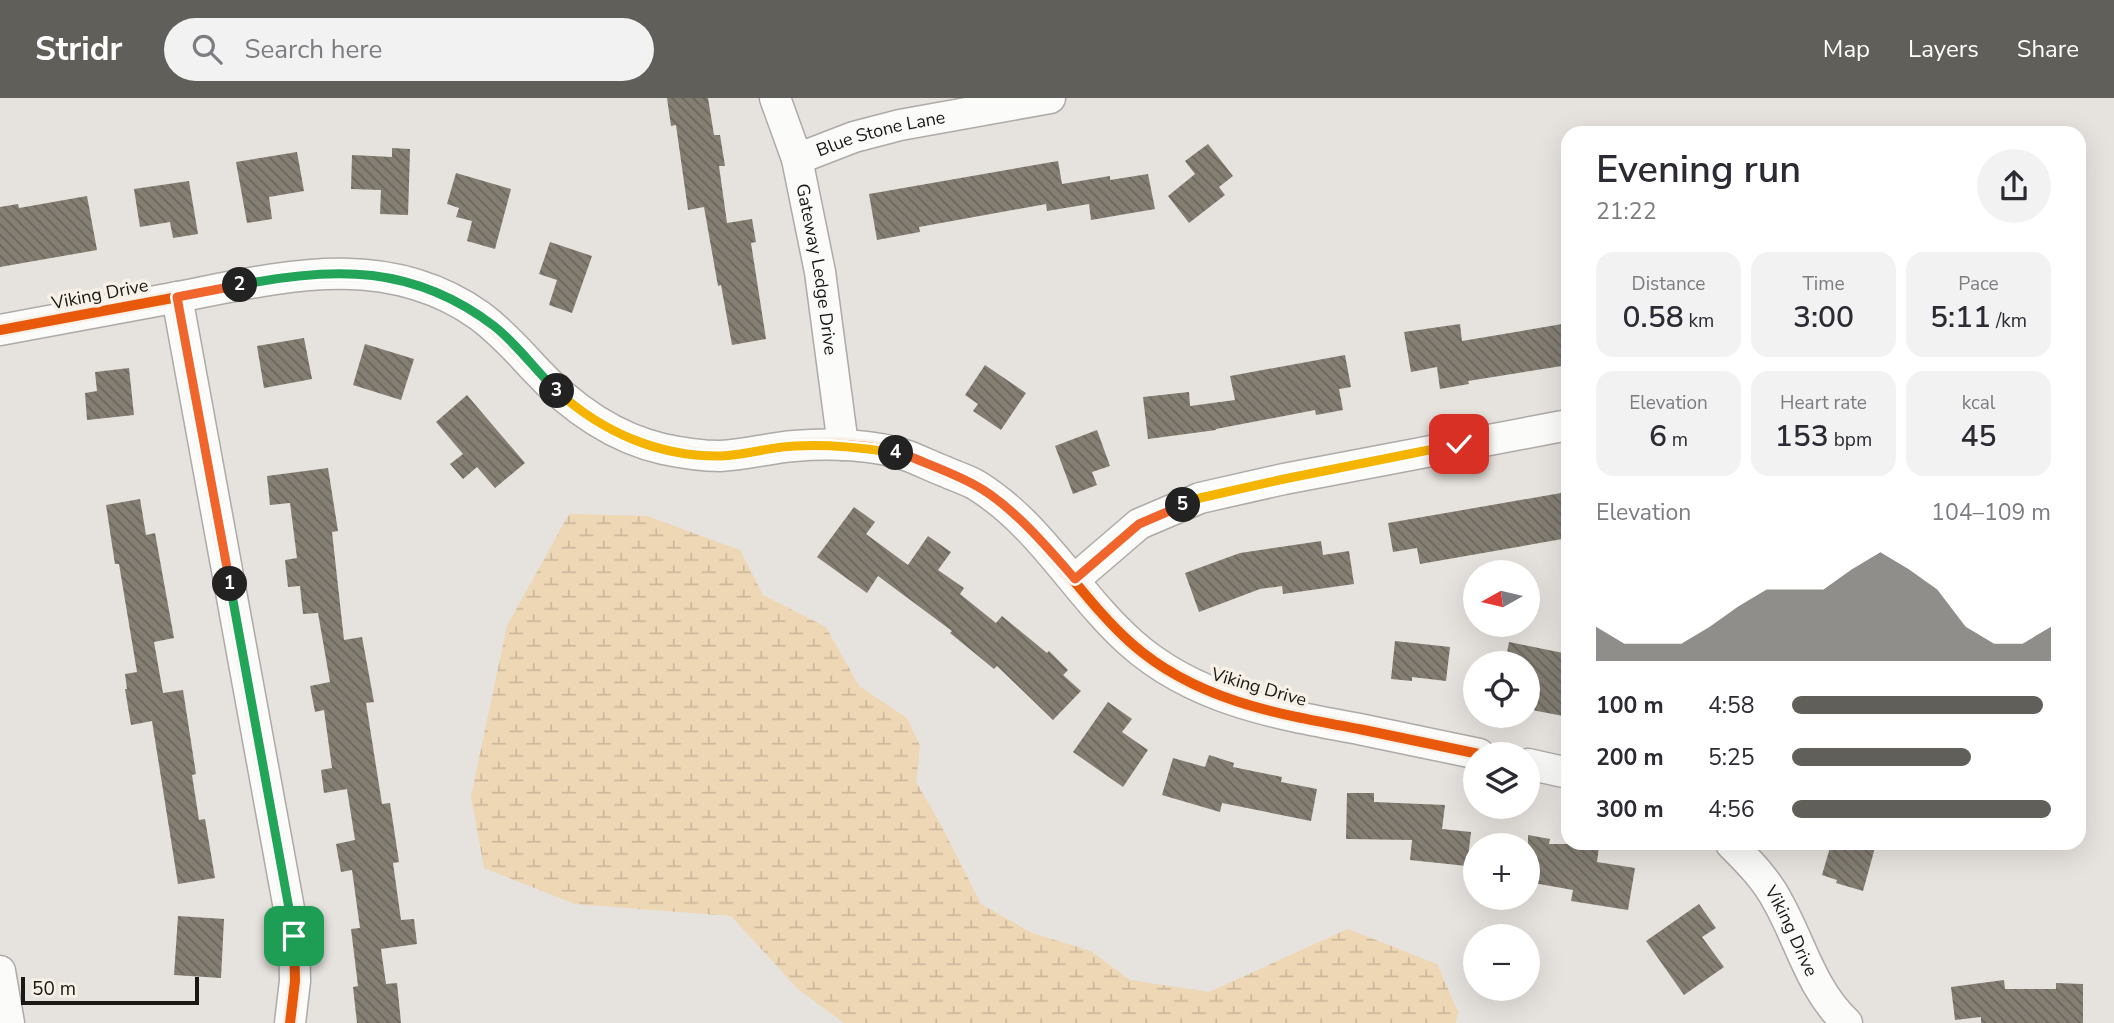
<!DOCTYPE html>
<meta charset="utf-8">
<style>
:root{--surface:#fff;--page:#f2f2f3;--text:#2b2b33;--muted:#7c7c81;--accent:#615f5a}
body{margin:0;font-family:"Nunito Sans",sans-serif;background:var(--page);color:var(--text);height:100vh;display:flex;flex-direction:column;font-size:26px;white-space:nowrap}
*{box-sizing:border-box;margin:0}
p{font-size:23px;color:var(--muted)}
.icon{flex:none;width:38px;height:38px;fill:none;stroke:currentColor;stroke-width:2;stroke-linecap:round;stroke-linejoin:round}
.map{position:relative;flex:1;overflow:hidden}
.sheet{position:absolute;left:1561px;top:28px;width:525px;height:724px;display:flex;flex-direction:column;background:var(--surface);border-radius:21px;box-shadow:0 7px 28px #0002}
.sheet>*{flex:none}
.needle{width:46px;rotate:262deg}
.controls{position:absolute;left:1463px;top:462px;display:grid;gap:14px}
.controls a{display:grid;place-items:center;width:77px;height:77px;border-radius:50%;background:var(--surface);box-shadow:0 7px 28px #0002;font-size:35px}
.scale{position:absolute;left:21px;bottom:18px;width:178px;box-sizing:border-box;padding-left:7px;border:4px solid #1a1814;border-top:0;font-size:19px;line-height:24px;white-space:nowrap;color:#1a1814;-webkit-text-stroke:5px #f7f0e6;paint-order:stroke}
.pin{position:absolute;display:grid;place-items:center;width:60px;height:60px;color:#fff;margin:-30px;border-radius:14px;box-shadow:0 4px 10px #0006}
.km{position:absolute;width:35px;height:35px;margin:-18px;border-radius:50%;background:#222;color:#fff;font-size:19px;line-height:35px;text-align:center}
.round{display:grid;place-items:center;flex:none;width:74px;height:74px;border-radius:37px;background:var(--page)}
.headline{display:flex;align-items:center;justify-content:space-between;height:119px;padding:0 35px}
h1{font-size:38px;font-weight:600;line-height:52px}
.figures{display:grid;grid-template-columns:repeat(3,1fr);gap:10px;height:119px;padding:7px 35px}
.figures div{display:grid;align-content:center;border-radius:18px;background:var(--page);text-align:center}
.figures b{font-size:30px;font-weight:600}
.figures small{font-size:19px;font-weight:400}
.figures p{font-size:19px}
.chart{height:196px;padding:14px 35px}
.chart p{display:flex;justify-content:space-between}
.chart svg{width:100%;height:126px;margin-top:7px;fill:var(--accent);opacity:.7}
ul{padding:0 35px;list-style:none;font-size:23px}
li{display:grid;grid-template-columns:112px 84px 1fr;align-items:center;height:52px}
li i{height:18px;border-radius:9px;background:var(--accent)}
header{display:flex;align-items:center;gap:42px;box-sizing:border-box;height:98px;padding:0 35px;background:var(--accent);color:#fff}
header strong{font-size:33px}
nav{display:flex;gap:38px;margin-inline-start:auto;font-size:24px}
.search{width:490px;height:63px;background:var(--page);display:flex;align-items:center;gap:18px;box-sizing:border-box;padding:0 24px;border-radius:38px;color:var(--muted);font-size:26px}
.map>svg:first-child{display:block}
.wetland{fill:url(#wetland-marsh)}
.building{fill:url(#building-back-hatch)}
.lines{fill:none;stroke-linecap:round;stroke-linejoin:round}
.minor-casing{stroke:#adaaa7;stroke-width:33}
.minor{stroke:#fbfbfa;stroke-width:30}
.cycleway-casing{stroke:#f7f0e6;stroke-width:15}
.cycleway{stroke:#e8590c;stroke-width:10}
.split-1-casing{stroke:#fff;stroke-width:14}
.split-2-casing{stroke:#fff;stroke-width:14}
.split-3-casing{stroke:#fff;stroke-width:14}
.split-4-casing{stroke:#fff;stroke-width:14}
.split-5-casing{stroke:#fff;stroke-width:14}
.split-6-casing{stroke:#fff;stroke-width:14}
.split-1{stroke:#22a559;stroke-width:9}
.split-2{stroke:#f0652b;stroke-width:9}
.split-3{stroke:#22a559;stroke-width:9}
.split-4{stroke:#f5b400;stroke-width:9}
.split-5{stroke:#f0652b;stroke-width:9}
.split-6{stroke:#f5b400;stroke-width:9}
.labels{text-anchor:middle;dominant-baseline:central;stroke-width:7;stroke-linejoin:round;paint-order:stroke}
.street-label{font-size:18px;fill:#1a1814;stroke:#f7f0e6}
</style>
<header>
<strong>Stridr</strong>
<div class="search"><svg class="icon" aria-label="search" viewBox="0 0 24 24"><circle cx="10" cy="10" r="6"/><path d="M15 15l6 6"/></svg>Search here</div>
<nav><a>Map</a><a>Layers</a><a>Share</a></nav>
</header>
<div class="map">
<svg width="2114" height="925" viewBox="0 0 2114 925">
<defs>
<pattern id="wetland-marsh" width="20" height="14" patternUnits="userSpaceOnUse" patternTransform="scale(1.75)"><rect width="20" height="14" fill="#eed7b5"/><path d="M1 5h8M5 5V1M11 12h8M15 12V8" fill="none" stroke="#ccb89b"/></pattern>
<pattern id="building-back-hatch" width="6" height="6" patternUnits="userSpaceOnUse" patternTransform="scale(1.75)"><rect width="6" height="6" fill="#847e73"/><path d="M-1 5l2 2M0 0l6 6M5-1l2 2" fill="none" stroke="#6b665d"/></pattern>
</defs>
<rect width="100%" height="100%" fill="#e6e2dd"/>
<!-- wetland -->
<path class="wetland" d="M569,416L647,418L740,452L763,497L826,529L859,588L907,620L920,648L916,684L941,727L981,806L1032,835L1091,853L1130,882L1209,894L1348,831L1437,866L1458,914L1456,925H844L798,891L731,818L575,806L484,770L471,698L507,528Z"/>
<!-- building -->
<g class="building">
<path d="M667,0H708L714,37H720L725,68H719L727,125L752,121L756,144L751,145L766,241L732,247L721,187L718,188L704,109L688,112L676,27L671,28Z"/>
<path d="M1208,46L1233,78L1219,89L1225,97L1189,125L1168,98L1195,76L1185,63Z"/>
<path d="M392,50L410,51L408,117L380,116L381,92L351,91L352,57L392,59Z"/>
<path d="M297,54L304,93L269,99L272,121L247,125L236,64Z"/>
<path d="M1058,63L1062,86L1110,78V82L1148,76L1155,111L1091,122L1089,106L1047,113L1046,106L919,129L920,134L877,142L869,96Z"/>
<path d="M456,75L511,91L495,151L467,143L472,123L456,119L459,110L447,106Z"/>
<path d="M189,83L198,136L173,140L170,124L140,129L134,91Z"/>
<path d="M87,98L97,152L0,169V109L18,106L19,110Z"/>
<path d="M550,144L592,158L572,215L549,207L557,182L539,176Z"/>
<path d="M1568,225V267L1468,283L1469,286L1440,291L1437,269L1411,274L1404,234L1460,226L1462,243Z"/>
<path d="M304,240L312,281L264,290L257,248Z"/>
<path d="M365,246L414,261L401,302L353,287Z"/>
<path d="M1345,257L1351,289L1339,291L1343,312L1316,317L1315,312L1216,331V332L1148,341L1143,299L1189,294L1190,308L1235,302L1230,278Z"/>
<path d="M985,267L1026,295L1001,332L973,313L978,306L965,297Z"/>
<path d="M129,270L134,317L87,322L85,295L97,293L95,274Z"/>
<path d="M467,297L525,365L495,390L477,369L463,381L450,366L463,356L436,324Z"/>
<path d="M1097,332L1110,368L1092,374L1097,387L1073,396L1055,348Z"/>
<path d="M328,370L338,433L332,434L344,542L362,539L374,604L366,605L382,706L390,705L399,764L393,765L401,822L414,821L417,846L381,851L386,886L397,885L401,925H357L353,889L358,888L351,831L360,830L352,772L341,774L336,746L355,742L347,691L324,695L321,672L332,670L324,612L315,614L310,588L330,584L318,515L303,516L300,488L288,489L285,462L297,460L290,405L270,407L267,378Z"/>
<path d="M1561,395L1568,440L1420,466L1417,450L1393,454L1388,425Z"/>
<path d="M140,401L146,437L155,435L174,540L154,544L163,595L183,592L196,676L192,677L199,722L205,721L215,780L178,786L152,623L131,627L125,591H127L125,576L137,574L119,466H115L106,407Z"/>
<path d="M854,409L875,424L866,436L908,467L928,438L951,454L938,472L964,490L960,496L996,525L1002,518L1047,555L1049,553L1068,572L1063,577L1081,593L1053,622L997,568L994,571L950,535L952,533L878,478L867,495L817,459Z"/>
<path d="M1321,443L1323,457L1349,453L1354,486L1283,496L1282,488L1260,491L1199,514L1185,475L1240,455Z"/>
<path d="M1395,543L1450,549L1446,583L1412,579V583L1391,581Z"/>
<path d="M1509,544L1568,556L1563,590L1568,591V619L1532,612L1537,589L1528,587V565H1505Z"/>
<path d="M1108,604L1132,621L1122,634L1148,652L1123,689L1073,654Z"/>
<path d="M1209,657L1234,665L1233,669L1282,679L1281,684L1317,691L1311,723L1222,705L1220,714L1162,697L1173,660L1205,669Z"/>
<path d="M1347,695H1374V704L1445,707L1442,731L1471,734L1467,768L1410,762L1412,742L1346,741Z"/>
<path d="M1528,737L1550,741L1549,746H1576L1599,749L1597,764L1635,770L1628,812L1571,803L1573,792L1528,784Z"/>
<path d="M1831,746H1876L1863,793L1836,785L1837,782L1822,777Z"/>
<path d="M1699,806L1716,830L1702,839L1724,869L1684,897L1646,843Z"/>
<path d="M178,818L224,821L221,880L174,877Z"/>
<path d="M2004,882L2005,891H2056V885L2083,886V925H1981V919L1955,922L1951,889Z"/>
</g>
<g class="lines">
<defs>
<g id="minor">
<path id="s1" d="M775,0L797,61L820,174L843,347"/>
<path id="s2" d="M797,61L854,39L900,27L1050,0"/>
<path d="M177,199L294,838L295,883L290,925"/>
<path d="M0,232C59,221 119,210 178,199C281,179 386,151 480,218C500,233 516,250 533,269C569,308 611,339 663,351C682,355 701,358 720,358C745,357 769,350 794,348C828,345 875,346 908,358C921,363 933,369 946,374C955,378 967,382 976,387C1041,427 1076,496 1131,545C1195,602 1277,616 1359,631C1399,639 1439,648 1479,656"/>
<path d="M1075,481L1139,426L1200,400L1284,381L1568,327"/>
<path d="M1528,666L1568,675"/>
<path id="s3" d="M1731,746C1749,764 1766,781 1778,804C1801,845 1811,891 1847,925"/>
<path d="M0,873L9,925"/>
</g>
</defs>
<!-- minor casing -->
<use href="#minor" class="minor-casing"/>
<!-- minor -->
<use href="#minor" class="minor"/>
<defs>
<g id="cycleway">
<path d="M177,199L294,838L295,883L290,925"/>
<path d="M0,232C59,221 119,210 178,199C281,179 386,151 480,218C500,233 516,250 533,269C569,308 611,339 663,351C682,355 701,358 720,358C745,357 769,350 794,348C828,345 875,346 908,358C921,363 933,369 946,374C955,378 967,382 976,387C1041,427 1076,496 1131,545C1195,602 1277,616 1359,631C1399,639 1439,648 1479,656"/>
</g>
</defs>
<!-- cycleway casing -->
<use href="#cycleway" class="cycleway-casing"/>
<!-- cycleway -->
<use href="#cycleway" class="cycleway"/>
</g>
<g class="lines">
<defs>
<path id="split-1" d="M230,486L294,838"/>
<path id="split-2" d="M230,486L177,199L240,187"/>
<path id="split-3" d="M240,187C334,168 414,167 494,228C518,247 535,272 557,293"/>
<path id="split-4" d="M557,293C602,334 659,359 721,358C746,357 770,349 795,348C830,346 862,350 896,355"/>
<path id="split-5" d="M896,355L904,356C927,366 951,374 973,386C1010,405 1048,450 1075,481L1139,426L1183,407"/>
<path id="split-6" d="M1183,407L1200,400L1284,381L1459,346"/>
</defs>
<!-- split-1 casing -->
<use href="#split-1" class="split-1-casing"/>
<!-- split-2 casing -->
<use href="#split-2" class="split-2-casing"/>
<!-- split-3 casing -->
<use href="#split-3" class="split-3-casing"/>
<!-- split-4 casing -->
<use href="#split-4" class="split-4-casing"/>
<!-- split-5 casing -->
<use href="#split-5" class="split-5-casing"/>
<!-- split-6 casing -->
<use href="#split-6" class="split-6-casing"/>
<!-- split-1 -->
<use href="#split-1" class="split-1"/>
<!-- split-2 -->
<use href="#split-2" class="split-2"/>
<!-- split-3 -->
<use href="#split-3" class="split-3"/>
<!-- split-4 -->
<use href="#split-4" class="split-4"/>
<!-- split-5 -->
<use href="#split-5" class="split-5"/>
<!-- split-6 -->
<use href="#split-6" class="split-6"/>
</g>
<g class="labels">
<!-- street labels -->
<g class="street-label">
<text stroke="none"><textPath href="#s2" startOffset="88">Blue Stone Lane</textPath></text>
<text stroke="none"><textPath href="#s1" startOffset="177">Gateway Ledge Drive</textPath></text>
<text transform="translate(100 196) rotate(-11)">Viking Drive</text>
<text transform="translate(1259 589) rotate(16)">Viking Drive</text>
<text stroke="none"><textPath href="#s3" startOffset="107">Viking Drive</textPath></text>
</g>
</g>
</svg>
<div class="controls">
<a><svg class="needle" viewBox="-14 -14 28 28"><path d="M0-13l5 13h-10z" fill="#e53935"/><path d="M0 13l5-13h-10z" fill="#7c7c81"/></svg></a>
<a><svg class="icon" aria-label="locate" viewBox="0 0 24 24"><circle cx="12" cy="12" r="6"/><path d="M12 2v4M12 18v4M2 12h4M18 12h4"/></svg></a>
<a><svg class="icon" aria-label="layers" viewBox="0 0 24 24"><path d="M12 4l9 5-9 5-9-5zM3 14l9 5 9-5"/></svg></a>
<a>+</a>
<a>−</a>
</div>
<div class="scale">50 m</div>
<div class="pin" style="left:294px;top:838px;background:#1e9e55"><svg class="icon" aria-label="arrive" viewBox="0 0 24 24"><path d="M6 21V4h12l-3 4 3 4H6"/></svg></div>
<div class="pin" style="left:1459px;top:346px;background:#d93025"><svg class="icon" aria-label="check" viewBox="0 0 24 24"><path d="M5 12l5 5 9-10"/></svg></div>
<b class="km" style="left:230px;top:486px">1</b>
<b class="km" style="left:240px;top:187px">2</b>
<b class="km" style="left:557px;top:293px">3</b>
<b class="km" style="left:896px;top:355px">4</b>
<b class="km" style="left:1183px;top:407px">5</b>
<section class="sheet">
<div class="headline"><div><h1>Evening run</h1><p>21:22</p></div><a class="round"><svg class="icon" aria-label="share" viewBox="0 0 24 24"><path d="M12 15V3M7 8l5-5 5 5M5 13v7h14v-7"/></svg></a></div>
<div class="figures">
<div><p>Distance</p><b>0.58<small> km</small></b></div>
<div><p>Time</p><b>3:00</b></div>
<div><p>Pace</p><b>5:11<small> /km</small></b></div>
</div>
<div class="figures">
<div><p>Elevation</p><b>6<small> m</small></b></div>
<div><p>Heart rate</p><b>153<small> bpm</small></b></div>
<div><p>kcal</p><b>45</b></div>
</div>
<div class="chart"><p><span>Elevation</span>104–109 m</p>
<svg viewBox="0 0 160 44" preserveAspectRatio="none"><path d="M0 44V32L10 38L20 38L30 38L40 32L50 25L60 19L70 19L80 19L90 12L100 6L110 12L120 19L130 32L140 38L150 38L160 32V44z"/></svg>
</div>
<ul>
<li><b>100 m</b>4:58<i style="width:97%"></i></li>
<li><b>200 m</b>5:25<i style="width:69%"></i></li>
<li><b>300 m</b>4:56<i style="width:100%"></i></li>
</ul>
</section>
</div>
